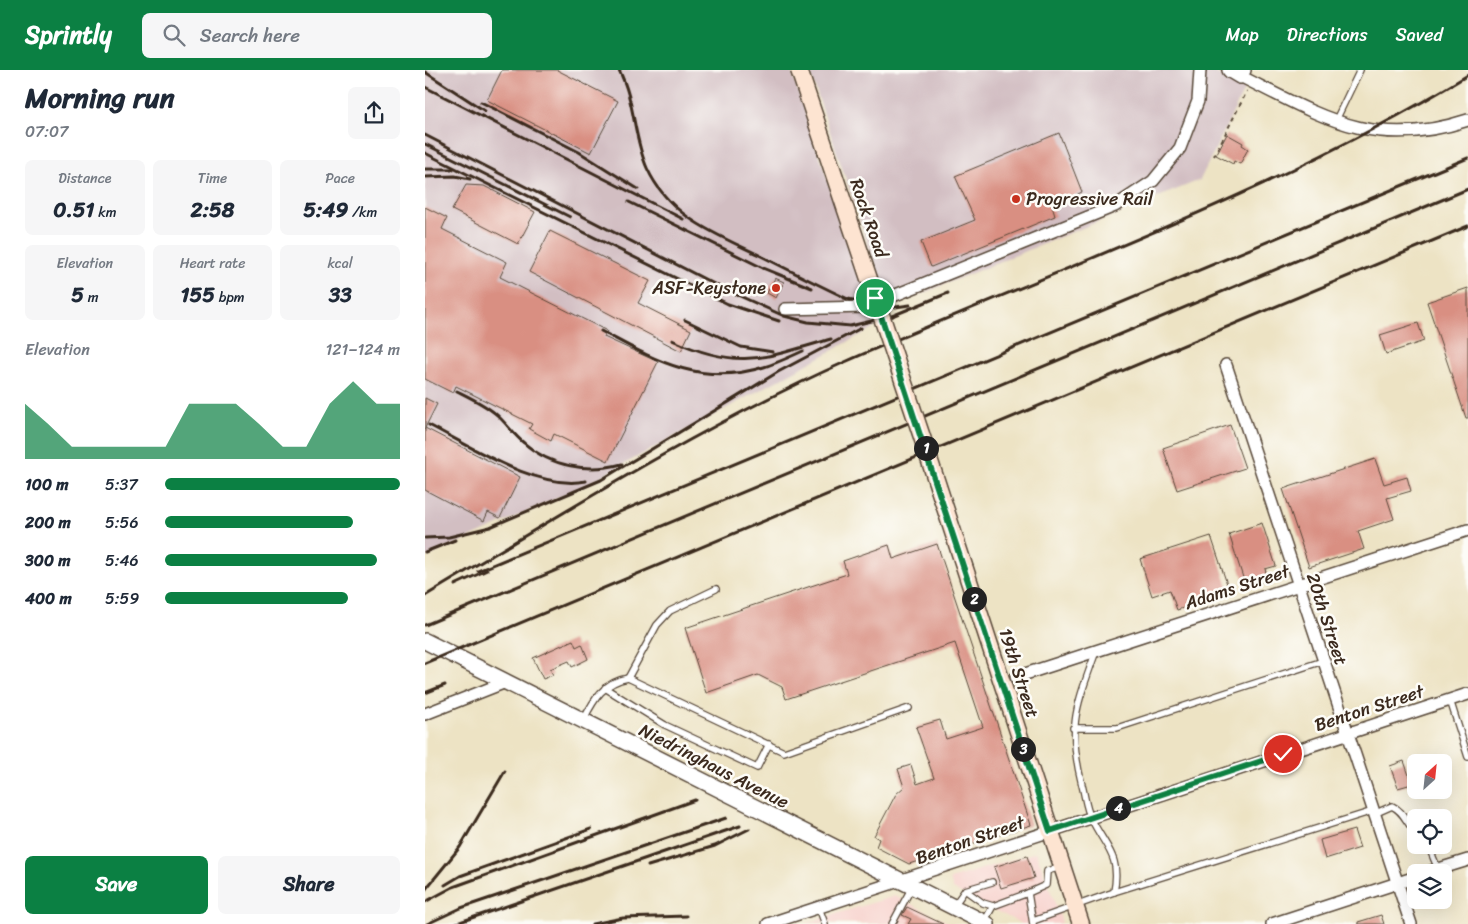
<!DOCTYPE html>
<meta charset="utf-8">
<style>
:root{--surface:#fff;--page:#f6f6f7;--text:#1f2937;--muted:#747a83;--accent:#0b8043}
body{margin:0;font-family:Sriracha,sans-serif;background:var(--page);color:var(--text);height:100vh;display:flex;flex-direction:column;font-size:19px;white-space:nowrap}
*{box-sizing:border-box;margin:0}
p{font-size:16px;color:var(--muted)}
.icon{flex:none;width:28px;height:28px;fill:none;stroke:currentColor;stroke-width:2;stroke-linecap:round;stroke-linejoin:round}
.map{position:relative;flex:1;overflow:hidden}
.drawer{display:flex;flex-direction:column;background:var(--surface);width:425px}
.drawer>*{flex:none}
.needle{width:32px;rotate:27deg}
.buttons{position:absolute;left:982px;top:684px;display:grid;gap:10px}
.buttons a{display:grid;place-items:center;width:45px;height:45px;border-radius:8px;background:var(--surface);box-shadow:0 5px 20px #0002;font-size:25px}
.pin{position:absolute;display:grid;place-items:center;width:42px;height:42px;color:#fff;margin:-21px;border:2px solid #fff;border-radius:50%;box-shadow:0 1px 5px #0007}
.km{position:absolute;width:25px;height:25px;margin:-12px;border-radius:50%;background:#222;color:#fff;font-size:14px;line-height:25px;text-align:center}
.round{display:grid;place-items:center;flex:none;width:52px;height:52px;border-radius:8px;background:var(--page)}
.overview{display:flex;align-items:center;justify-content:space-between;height:85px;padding:0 25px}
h1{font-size:28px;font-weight:700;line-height:38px}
.stats{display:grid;grid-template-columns:repeat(3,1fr);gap:8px;height:85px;padding:5px 25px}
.stats div{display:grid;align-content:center;border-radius:8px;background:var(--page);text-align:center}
.stats b{font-size:21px;font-weight:700}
.stats small{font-size:14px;font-weight:400}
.stats p{font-size:14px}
.chart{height:140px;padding:10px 25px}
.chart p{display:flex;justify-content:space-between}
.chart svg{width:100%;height:90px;margin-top:5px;fill:var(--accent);opacity:.7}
.button{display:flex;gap:10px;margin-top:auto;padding:10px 25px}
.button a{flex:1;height:58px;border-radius:8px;background:var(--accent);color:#fff;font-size:20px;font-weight:700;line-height:58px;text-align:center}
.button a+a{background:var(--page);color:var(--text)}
ul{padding:0 25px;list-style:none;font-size:16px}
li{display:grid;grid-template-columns:80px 60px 1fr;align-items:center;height:38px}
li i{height:12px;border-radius:6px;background:var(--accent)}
header{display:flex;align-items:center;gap:30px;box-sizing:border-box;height:70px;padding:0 25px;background:var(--accent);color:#fff}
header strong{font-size:24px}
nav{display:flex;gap:28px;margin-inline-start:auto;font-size:18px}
.search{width:350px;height:45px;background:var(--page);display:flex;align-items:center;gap:12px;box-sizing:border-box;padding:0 18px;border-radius:8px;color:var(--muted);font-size:19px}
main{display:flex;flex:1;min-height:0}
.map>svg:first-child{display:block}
.built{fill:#f7d0cb}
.industrial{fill:#d2bec2}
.building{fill:#d98f82}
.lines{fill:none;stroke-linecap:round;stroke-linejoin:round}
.service-casing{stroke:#564637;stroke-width:8}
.minor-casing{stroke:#564637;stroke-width:14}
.tertiary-casing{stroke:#564637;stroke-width:18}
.secondary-casing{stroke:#564637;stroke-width:19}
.path{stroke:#564637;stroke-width:2;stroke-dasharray:4 4;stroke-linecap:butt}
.service{stroke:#fff;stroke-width:5.5}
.minor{stroke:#fff;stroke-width:11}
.tertiary{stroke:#fff;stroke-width:15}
.secondary{stroke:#fde4d1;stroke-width:16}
.rail{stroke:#3b2a1e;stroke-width:3}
.secondary-bridge-casing{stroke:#564637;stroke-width:19;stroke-linecap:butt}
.secondary-bridge{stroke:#fde4d1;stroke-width:16}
.route-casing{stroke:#fff;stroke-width:10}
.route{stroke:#0b8043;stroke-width:6}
.poi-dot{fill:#c8321e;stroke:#fdfcf7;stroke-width:2}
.labels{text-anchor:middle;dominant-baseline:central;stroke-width:5;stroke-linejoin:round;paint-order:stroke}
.poi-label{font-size:18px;fill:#3b2a1e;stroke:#fdfcf7;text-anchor:start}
.street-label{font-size:18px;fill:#3b2a1e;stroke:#fdfcf7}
</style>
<header>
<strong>Sprintly</strong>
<div class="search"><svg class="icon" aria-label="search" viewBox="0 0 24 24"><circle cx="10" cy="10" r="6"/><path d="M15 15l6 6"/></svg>Search here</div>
<nav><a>Map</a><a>Directions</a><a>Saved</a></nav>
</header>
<main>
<section class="drawer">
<div class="overview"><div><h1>Morning run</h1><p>07:07</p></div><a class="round"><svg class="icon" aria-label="share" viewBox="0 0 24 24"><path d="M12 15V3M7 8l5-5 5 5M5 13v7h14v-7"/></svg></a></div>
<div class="stats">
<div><p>Distance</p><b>0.51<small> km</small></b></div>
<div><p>Time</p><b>2:58</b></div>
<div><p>Pace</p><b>5:49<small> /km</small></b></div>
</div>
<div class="stats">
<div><p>Elevation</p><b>5<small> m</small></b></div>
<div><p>Heart rate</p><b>155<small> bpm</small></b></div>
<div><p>kcal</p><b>33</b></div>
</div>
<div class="chart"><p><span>Elevation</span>121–124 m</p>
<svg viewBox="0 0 160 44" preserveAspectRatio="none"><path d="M0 44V17L10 27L20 38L30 38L40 38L50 38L60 38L70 17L80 17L90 17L100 27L110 38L120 38L130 17L140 6L150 17L160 17V44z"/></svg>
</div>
<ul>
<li><b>100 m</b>5:37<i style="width:100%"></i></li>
<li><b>200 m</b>5:56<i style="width:80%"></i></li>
<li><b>300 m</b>5:46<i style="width:90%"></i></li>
<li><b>400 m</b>5:59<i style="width:78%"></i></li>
</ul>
<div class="button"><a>Save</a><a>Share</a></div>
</section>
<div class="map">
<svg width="1043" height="854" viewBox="0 0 1043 854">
<rect width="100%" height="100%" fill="#fdfcf7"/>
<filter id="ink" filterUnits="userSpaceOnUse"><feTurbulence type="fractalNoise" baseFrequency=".02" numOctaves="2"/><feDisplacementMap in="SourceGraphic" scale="10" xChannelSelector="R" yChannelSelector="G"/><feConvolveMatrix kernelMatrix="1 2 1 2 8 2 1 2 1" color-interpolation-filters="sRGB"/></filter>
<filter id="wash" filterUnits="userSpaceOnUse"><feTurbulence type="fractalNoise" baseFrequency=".0096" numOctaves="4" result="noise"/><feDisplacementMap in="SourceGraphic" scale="20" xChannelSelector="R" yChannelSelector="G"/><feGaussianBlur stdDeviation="1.12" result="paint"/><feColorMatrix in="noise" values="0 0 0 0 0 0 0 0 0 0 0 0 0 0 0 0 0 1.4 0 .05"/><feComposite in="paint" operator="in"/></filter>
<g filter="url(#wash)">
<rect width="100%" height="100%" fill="#ede3c4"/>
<!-- built -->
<g class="built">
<path d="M611,782L637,852L634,854H597L528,819L525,809Z"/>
<path d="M470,826L526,854L381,853Z"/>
</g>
<!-- industrial -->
<g class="industrial">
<path d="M0,0H366L452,256L159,416L0,488Z"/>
<path d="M384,0H785L820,18L775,110L464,237Z"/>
</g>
<g id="blocks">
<!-- building -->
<g class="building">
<path d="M77,0H132L193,31L166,83L62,30Z"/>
<path d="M634,63L657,122L627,136L630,146L506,197L496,172L550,150L530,106Z"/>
<path d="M802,64L818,73L817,75L823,79L815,94L809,91L808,94L791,85Z"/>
<path d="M41,115L59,116L110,142L93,174L27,140Z"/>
<path d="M0,137L22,148L17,159L82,192L75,207L182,261L179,267L233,292L183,391L129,364L126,371L104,359L107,354L31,316L28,323L0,309Z"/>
<path d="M125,161L225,211L213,233L266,260L256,281L104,202Z"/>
<path d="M350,208L359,212L351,228L342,223Z"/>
<path d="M1043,218V348H1041L1002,232Z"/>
<path d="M993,253L999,271L961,284L955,265Z"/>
<path d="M0,328L12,334L0,358Z"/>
<path d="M805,355L820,398L752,420L738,378Z"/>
<path d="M0,358L95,407L75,448L63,442L59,451L0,420Z"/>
<path d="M950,389L959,414L982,407L986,421L962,428L969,449L933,461L939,479L884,497L858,419Z"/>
<path d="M837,453L851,496L840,499L843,510L821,517L804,464Z"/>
<path d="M786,466L805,523L752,540L745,520L727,526L715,489Z"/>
<path d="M512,474L606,755L484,794L451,777L454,769L449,766L471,724L479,717L473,699L486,695L492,714L509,708L491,657L515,650L521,669L558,657L530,573L361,629L357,617L333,605L281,623L260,558L422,504L418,491L464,475L468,489Z"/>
<path d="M148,570L151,577L157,574L163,589L147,597L144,591L125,599L128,605L118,609L108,588Z"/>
<path d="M979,691L987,714L973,718L965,696Z"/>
<path d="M929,760L935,778L900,789L895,770Z"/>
<path d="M602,786L609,808L576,818L569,797Z"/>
<path d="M482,837L518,854H483L486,849L477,845Z"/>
<path d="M956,845L959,854H933V852Z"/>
</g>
</g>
</g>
<g filter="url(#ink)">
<use href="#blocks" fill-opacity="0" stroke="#564637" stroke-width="1"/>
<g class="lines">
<defs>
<g id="service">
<path d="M911,50L935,0"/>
<path d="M671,581C651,638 642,655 657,715C660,726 661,739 666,748C681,779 696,785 689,822"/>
<path d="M203,608L232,555L245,541L291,519"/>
<path d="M180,618L240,655L332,698L344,674"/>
<path d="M1025,630L1043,687"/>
<path d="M159,649C169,629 179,612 203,608L359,682L484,638"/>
<path d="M648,658H692L898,591"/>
<path d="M949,744L967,736C980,742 981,754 991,762"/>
<path d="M1003,775L1013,799"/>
<path d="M540,820L558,833L568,836"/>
<path d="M528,837L540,820L567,812"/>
<path d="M394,838L400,854"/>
<path d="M608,851L689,822L948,741"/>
<path d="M559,852L568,836L603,823"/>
<path d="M467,854L487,817"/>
<path d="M608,854L603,823L621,815L622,801L636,797"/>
</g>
<g id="minor">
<path d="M815,6C897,47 949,81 1043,50"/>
<path d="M360,239L441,237L690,136L728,111L755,78L773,31L775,0"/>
<path d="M801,295L986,854"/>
<path d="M591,607L1043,460"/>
<path d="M0,644L81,612"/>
<path d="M1004,802L1043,790"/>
<path d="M343,854L1043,624"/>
<path d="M847,854L991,807"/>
</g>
<g id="tertiary">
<path d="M805,0L815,6L818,0"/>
<path d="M0,571L562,854"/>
</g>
<path id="secondary" d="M619,741L656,854"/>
</defs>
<!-- service casing -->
<use href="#service" class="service-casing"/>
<!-- minor casing -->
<use href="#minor" class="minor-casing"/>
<!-- tertiary casing -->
<use href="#tertiary" class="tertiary-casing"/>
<!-- secondary casing -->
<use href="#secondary" class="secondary-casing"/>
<!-- path -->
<path class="path" d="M789,86L822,21"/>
<!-- service -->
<use href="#service" class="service"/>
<!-- minor -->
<use href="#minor" class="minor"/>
<!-- tertiary -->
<use href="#tertiary" class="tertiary"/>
<!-- secondary -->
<use href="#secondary" class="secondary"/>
<!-- rail -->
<g class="rail">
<path d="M194,0C210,31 208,66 222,98C245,148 291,164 336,186C366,201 395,216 425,230"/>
<path d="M0,2L60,41"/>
<path d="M0,17L258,149"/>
<path d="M56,32L154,82L213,119"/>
<path d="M0,65L297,218L359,246L383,252L425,256L468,246"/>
<path d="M0,74L145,147"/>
<path d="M0,83L303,234L354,251"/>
<path d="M0,99H28"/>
<path d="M0,107L30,106L45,109"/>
<path d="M204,132L338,198L387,218"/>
<path d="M419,228L463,238L485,235"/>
<path d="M462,248L523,223"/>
<path d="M260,250L316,277L348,282"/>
<path d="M176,261C230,290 275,317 339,297C352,293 365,287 378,281"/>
<path d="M247,270C315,301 339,288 406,269"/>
<path d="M32,321C46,328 61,335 72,345C82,354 89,365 99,373C126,397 163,403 197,394"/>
<path d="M4,355C47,377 113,421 161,411"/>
<path d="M0,468L24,467L65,457L176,410L353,302L436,258"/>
<path d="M0,482L30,470"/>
<path d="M53,501L1043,88"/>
<path d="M30,515L62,500"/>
<path d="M0,526C137,444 274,357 420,292C629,200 847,125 1043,5"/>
<path d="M0,555L1043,119"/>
<path d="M0,593L1043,156"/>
<path d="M0,623L20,615"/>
<path d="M223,796L290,776L324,759"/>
<path d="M20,815L35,806L166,759"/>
<path d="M0,820L35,777L80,701"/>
<path d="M0,832L28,817L270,730"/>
<path d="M2,854L36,838L301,748"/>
<path d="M29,854L315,756"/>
<path d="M167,854L198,848L261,846"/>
</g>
<defs>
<path id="secondary-bridge" d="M374,0L496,364L619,741"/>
</defs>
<!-- secondary-bridge casing -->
<use href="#secondary-bridge" class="secondary-bridge-casing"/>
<!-- secondary-bridge -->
<use href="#secondary-bridge" class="secondary-bridge"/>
</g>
</g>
<g class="lines" filter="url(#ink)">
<defs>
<path id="route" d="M450,228L625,761L858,684"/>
</defs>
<!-- route casing -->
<use href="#route" class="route-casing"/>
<!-- route -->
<use href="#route" class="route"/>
</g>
<!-- markers -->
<g class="poi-dot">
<circle cx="591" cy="129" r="5"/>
<circle cx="351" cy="218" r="5"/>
</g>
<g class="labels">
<!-- poi labels -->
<g class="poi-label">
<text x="601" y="129">Progressive Rail</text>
<text x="341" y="218" text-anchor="end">ASF-Keystone</text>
</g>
<!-- street labels -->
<g class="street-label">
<text transform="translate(444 148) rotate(71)">Rock Road</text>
<text transform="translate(812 517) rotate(-18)">Adams Street</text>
<text transform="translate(902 549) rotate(72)">20th Street</text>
<text transform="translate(594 603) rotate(72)">19th Street</text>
<text transform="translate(944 638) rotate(-18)">Benton Street</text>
<text transform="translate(289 696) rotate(27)">Niedringhaus Avenue</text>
<text transform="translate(545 770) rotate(-19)">Benton Street</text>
</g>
</g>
</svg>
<div class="buttons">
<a><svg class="needle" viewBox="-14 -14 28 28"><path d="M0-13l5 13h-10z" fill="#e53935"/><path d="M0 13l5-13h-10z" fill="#747a83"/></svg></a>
<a><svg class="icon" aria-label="locate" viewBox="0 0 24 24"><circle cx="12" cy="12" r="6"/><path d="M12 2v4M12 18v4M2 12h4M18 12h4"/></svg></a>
<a><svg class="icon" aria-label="layers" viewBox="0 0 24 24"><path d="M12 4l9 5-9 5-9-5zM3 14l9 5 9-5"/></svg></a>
</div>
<div class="pin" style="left:450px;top:228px;background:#1e9e55"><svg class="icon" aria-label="arrive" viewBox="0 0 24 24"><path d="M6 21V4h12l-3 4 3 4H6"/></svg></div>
<div class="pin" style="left:858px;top:684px;background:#d93025"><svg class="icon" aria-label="check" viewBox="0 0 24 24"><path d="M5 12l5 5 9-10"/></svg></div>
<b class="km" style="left:501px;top:378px">1</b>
<b class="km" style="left:549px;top:529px">2</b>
<b class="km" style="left:598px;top:679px">3</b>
<b class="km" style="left:693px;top:738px">4</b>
</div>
</main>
